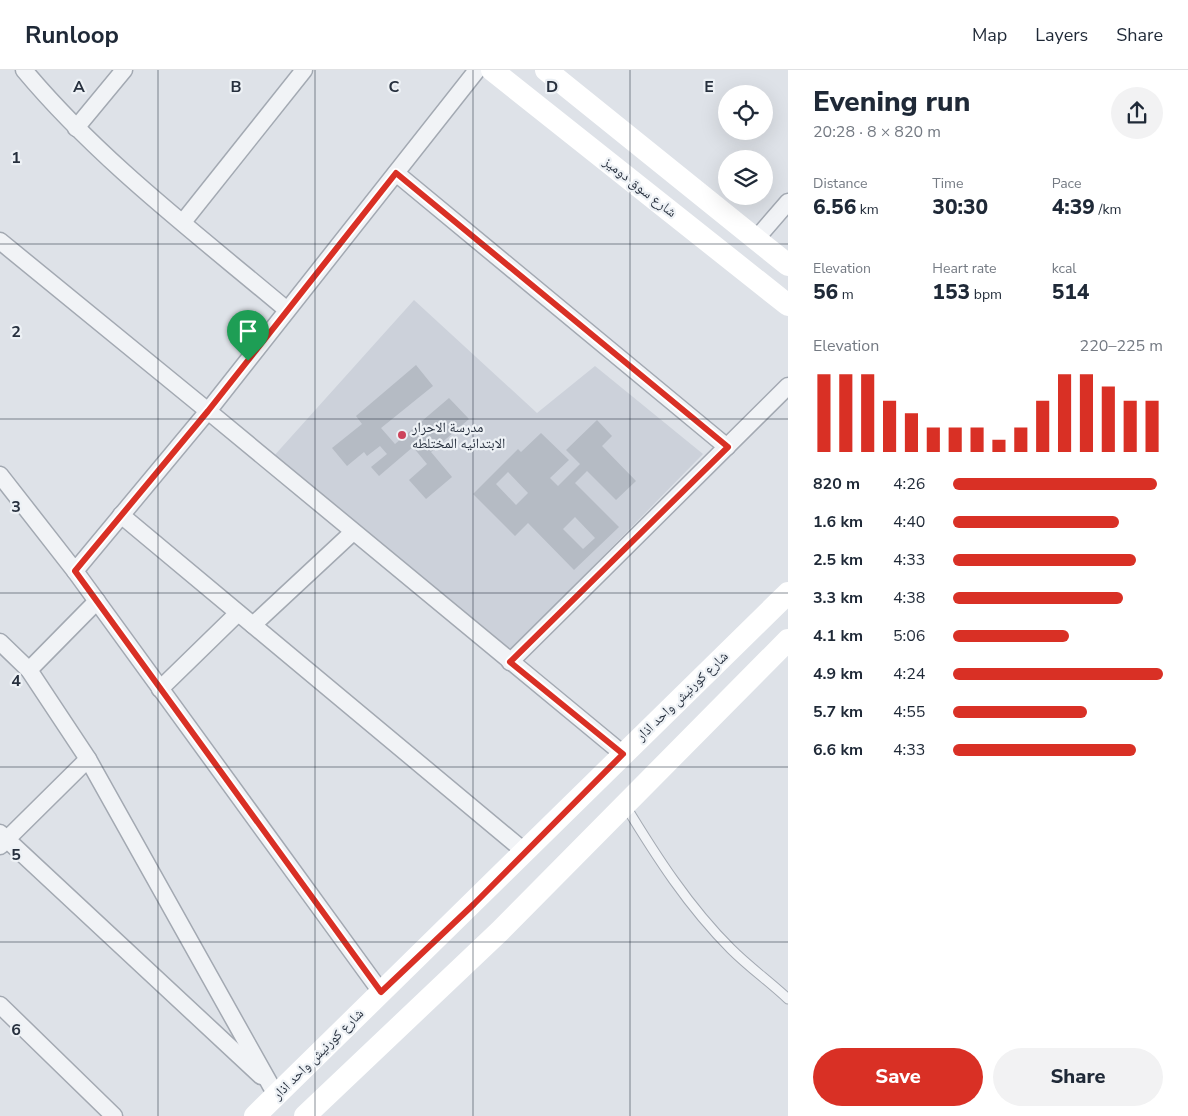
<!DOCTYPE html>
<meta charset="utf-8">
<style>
:root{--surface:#fff;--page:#f2f2f3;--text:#1f2937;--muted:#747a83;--line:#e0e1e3;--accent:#d93025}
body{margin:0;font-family:"Nunito Sans","Noto Naskh Arabic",sans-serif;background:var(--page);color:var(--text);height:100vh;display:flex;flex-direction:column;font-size:19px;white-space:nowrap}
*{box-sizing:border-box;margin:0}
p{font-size:16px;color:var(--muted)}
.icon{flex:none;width:28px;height:28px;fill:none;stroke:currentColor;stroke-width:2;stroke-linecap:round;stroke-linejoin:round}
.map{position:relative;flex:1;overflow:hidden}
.sheet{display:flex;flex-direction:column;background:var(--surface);width:400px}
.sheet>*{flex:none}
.tools{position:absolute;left:718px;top:15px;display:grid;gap:10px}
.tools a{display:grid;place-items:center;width:55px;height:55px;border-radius:50%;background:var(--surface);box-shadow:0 5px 20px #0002;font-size:25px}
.pin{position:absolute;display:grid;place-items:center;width:42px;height:42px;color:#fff;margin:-51px -21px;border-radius:50% 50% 50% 0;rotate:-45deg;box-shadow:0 0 5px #0007}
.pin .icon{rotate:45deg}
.round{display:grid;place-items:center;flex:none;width:52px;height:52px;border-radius:26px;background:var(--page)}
.head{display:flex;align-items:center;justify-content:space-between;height:85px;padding:0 25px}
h1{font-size:28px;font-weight:800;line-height:38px}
.figures{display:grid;grid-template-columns:repeat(3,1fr);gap:8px;height:85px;padding:5px 25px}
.figures div{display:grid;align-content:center}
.figures b{font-size:21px;font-weight:800}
.figures small{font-size:14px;font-weight:400}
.figures p{font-size:14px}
.chart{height:140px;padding:10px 25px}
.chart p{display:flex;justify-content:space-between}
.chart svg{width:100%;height:90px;margin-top:5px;stroke:var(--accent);stroke-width:6}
.button{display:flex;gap:10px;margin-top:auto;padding:10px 25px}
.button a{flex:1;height:58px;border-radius:30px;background:var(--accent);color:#fff;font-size:20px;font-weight:800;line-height:58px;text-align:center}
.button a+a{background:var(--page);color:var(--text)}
ul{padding:0 25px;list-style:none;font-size:16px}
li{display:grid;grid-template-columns:80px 60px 1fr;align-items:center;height:38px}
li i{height:12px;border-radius:6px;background:var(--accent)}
header{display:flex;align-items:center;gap:30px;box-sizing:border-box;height:70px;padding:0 25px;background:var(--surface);border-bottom:1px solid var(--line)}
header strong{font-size:24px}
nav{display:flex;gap:28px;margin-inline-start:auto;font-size:18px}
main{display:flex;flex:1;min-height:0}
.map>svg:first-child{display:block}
.built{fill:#ccd1da}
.building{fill:#b5bbc4;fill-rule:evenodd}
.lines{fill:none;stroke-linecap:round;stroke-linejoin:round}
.lane-casing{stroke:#a3a9b2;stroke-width:11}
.street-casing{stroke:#a3a9b2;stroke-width:19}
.lane{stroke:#f1f3f6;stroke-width:9}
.street{stroke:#f1f3f6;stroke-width:16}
.secondary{stroke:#fff;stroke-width:22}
.route-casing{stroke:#fff;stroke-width:10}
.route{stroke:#d93025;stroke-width:6}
.grid{fill:none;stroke:#27303e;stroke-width:1;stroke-opacity:0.55}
.poi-dot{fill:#cd435b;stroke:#edf1f5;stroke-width:2}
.labels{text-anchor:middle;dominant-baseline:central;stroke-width:4.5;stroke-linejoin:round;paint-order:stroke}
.street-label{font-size:14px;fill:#27303e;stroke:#edf1f5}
.poi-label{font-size:14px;fill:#27303e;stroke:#edf1f5;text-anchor:start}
.grid-label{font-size:16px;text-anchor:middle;font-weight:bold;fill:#27303e;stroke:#edf1f5;stroke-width:4.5;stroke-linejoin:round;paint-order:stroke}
</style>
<header>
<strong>Runloop</strong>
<nav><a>Map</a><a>Layers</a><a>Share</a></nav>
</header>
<main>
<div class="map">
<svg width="788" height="1046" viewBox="0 0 788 1046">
<rect width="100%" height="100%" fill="#dee2e8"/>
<!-- built -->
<path class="built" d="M414,230L537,343L595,296L703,384L509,582L273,387Z"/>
<!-- building -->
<g class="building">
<path d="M416,295L433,316L381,358L395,374L449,328L469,349L431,382L452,407L426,429L409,410L427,394L413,377L379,406L371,397L387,384L380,376L367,386L364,382L347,396L332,378L362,354L356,346Z"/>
<path d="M597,350L612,366L602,376L636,411L616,430L587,401L575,413L619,457L574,500L528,453L515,466L473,424L518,379L521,382L541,363L569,390L550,408L558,416L580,394L566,380ZM508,402L528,423L516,435L496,414ZM575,447L595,468L583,479L563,459Z"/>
</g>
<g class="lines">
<defs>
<path id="lane" d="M625,735C656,786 688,836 731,879C749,897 770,912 788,929"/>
<g id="street">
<path d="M24,0C100,91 197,164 287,240"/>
<path d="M477,0L208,341L623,684"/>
<path d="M76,58L124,0"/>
<path d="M396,103L727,377"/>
<path d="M183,152L304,0"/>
<path d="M756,169L788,132"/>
<path d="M0,171L208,341L75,501L0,405"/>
<path d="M121,445L524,781"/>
<path d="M75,501L381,922"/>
<path d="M253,555L353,462"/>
<path d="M0,572L29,600L88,689L271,1016L278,1023"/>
<path d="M510,592L788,316"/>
<path d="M29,600L97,531"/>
<path d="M160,619L238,543"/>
<path d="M0,763L261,1006"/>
<path d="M0,776L88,689"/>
<path d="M0,935L114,1046"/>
</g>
</defs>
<!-- lane casing -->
<use href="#lane" class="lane-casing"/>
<!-- street casing -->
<use href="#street" class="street-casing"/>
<!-- lane -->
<use href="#lane" class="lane"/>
<!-- street -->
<use href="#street" class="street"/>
<!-- secondary -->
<g class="secondary">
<path d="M492,0L788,235"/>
<path d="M546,0L788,195"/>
<path d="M255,1046L788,523"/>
<path d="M305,1046L500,861L788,570"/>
</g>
</g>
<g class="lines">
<defs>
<path id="route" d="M396,103L728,377L510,592L623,684L474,834L381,922L75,501L208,341Z"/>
</defs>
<!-- route casing -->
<use href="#route" class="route-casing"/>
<!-- route -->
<use href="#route" class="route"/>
</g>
<!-- grid -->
<path class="grid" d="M158,0V1046M315,0V1046M473,0V1046M630,0V1046M0,174H788M0,349H788M0,523H788M0,697H788M0,872H788"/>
<!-- markers -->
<circle class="poi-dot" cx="402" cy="365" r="5"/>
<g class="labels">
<!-- street labels -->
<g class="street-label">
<text transform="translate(640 117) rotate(38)">شارع سوق دوميز</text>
<text transform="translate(682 626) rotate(-44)">شارع كورنيش واحد اذار</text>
<text transform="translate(318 984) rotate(-45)">شارع كورنيش واحد اذار</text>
</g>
<!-- poi labels -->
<g class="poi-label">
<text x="412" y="357">مدرسة الاحرار<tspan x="412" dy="16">الابتدائيه المختلطه</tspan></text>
</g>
</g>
<g class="grid-label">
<text x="79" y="22">A</text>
<text x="236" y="22">B</text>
<text x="394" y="22">C</text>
<text x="552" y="22">D</text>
<text x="709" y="22">E</text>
<text x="16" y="93">1</text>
<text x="16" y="267">2</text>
<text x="16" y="442">3</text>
<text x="16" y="616">4</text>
<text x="16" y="790">5</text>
<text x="16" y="965">6</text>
</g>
</svg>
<div class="tools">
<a><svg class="icon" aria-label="locate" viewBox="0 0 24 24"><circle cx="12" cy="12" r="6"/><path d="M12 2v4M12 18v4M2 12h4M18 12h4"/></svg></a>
<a><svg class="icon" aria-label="layers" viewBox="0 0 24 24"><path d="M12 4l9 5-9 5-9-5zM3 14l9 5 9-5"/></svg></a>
</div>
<div class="pin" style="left:248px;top:291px;background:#1e9e55"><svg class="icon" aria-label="arrive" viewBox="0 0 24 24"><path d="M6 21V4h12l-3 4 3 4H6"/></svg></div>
</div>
<section class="sheet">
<div class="head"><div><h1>Evening run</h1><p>20:28 · 8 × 820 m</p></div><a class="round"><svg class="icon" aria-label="share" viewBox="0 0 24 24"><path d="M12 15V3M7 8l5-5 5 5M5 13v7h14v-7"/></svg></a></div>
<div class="figures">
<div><p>Distance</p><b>6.56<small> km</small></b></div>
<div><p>Time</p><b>30:30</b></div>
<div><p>Pace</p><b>4:39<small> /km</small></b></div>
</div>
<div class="figures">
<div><p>Elevation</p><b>56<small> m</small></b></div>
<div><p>Heart rate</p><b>153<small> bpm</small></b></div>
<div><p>kcal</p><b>514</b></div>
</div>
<div class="chart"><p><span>Elevation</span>220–225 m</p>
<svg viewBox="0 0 160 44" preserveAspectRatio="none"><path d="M5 44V6M15 44V6M25 44V6M35 44V19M45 44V25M55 44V32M65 44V32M75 44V32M85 44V38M95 44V32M105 44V19M115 44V6M125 44V6M135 44V12M145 44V19M155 44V19"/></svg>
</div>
<ul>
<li><b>820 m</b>4:26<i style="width:97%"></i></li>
<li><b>1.6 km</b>4:40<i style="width:79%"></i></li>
<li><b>2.5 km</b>4:33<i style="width:87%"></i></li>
<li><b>3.3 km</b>4:38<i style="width:81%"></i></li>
<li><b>4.1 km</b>5:06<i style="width:55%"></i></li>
<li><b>4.9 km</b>4:24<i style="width:100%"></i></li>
<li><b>5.7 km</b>4:55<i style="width:64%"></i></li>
<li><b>6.6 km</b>4:33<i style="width:87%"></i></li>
</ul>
<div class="button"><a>Save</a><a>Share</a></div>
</section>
</main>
